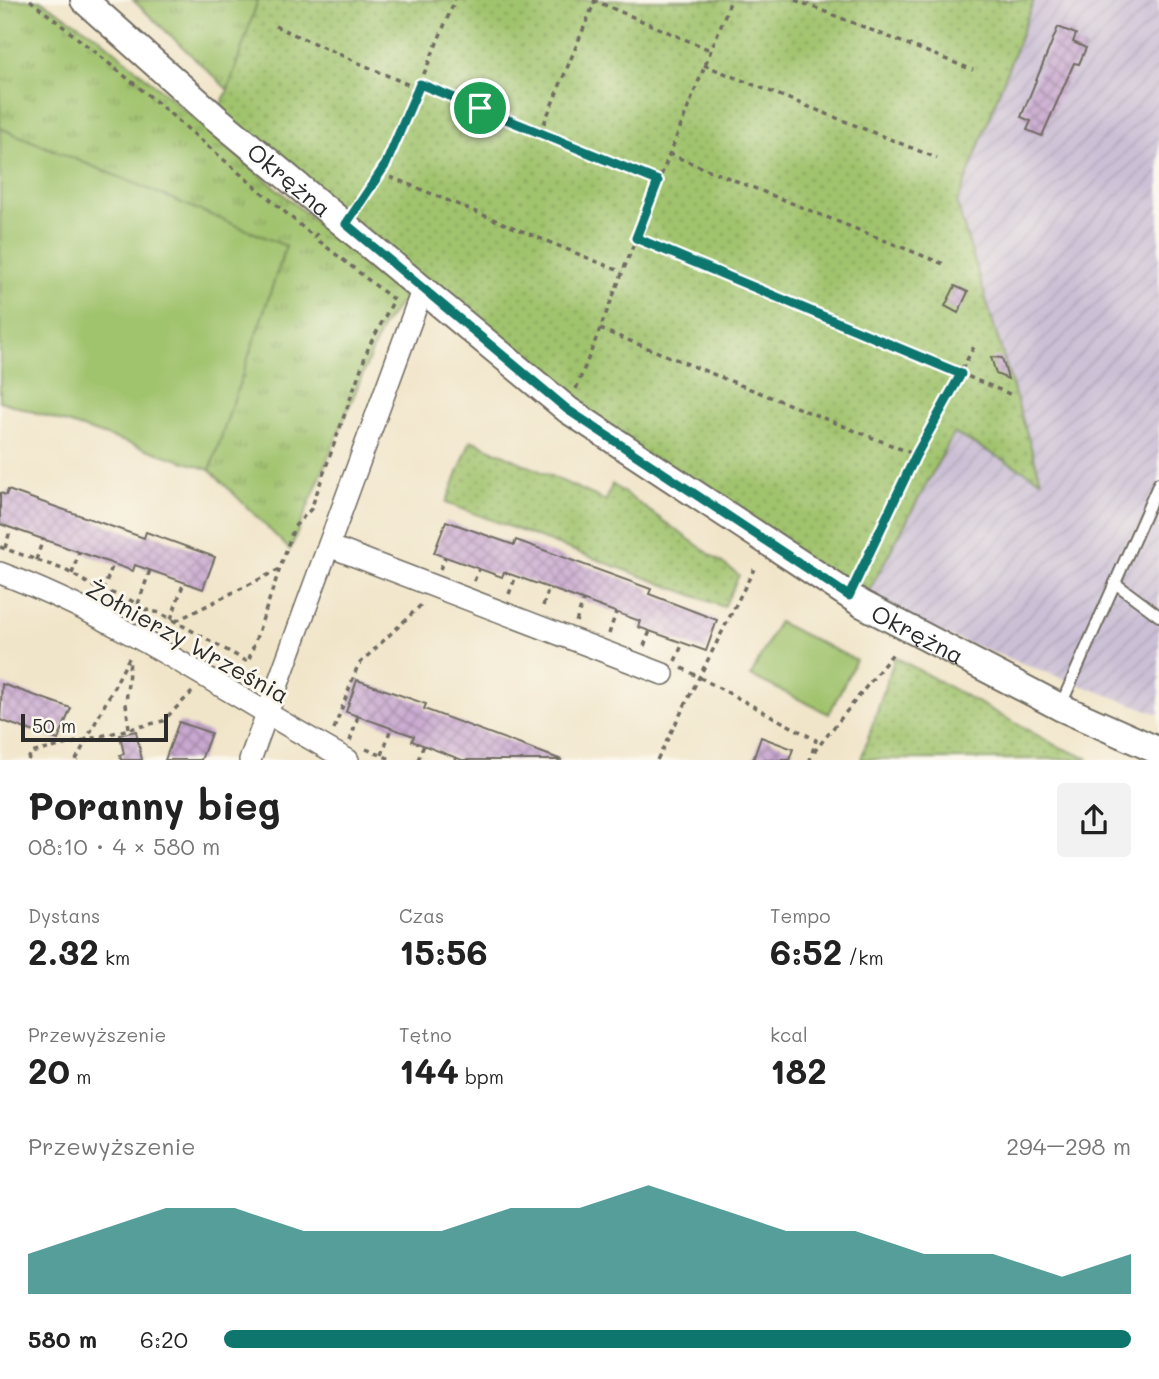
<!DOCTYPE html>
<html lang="pl">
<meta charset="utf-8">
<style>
:root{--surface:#fff;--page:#f2f2f2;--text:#222;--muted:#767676;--accent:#0f766e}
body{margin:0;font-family:Mali,sans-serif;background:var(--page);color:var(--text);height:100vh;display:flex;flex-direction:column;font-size:26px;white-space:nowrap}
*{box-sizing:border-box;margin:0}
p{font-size:23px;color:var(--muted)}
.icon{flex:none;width:38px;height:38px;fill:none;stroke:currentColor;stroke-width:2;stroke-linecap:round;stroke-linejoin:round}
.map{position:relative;height:760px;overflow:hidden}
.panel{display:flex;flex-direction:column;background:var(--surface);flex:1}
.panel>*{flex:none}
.scale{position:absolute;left:21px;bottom:18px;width:147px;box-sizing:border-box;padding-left:7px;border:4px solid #2b2b2b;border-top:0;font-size:19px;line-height:24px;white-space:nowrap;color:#2b2b2b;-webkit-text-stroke:5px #fbf7ec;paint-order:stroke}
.pin{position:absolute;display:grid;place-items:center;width:60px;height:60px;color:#fff;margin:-30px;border:4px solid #fff;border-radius:50%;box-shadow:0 2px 7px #0007}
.round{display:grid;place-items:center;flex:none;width:74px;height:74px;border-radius:7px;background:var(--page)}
.summary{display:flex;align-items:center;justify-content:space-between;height:119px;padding:0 28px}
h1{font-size:38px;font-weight:800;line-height:52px}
.stats{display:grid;grid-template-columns:repeat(3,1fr);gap:10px;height:119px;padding:7px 28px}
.stats div{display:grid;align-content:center}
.stats b{font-size:35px;font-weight:800}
.stats small{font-size:19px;font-weight:400}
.stats p{font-size:19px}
.chart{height:196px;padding:14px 28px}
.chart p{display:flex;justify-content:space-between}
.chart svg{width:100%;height:126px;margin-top:7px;fill:var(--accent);opacity:.7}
ul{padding:0 28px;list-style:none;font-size:23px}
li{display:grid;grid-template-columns:112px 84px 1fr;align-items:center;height:52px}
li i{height:18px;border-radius:9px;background:var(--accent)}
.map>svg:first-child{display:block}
.industrial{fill:url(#industrial-furrows)}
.grass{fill:url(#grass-tufts);stroke:#66774c;stroke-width:2}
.park{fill:#a0c36d;stroke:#66774c;stroke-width:2}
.garden{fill:url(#garden-dots);stroke:#66774c;stroke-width:2}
.building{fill:url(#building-cross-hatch)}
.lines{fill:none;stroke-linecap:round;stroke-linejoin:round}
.service-casing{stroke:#706c62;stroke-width:14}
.minor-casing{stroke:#706c62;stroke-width:24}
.tertiary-casing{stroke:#706c62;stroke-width:30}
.path{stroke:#706c62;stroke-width:3.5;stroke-dasharray:5 5;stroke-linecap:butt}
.service{stroke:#fff;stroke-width:10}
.minor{stroke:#fff;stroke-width:21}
.tertiary{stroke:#fff;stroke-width:26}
.route-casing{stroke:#fff;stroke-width:14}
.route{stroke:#0f766e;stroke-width:9}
.labels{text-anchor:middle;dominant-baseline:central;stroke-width:6;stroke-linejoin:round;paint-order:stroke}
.street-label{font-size:24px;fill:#2b2b2b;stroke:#fbf7ec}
</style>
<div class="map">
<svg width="1159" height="760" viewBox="0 0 1159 760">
<defs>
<pattern id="industrial-furrows" width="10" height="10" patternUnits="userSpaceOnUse" patternTransform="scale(1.75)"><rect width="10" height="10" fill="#cbbfd5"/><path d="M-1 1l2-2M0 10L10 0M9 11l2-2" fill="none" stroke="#aea4b7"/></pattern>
<pattern id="grass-tufts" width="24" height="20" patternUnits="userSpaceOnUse" patternTransform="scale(1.75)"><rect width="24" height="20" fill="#a0c36d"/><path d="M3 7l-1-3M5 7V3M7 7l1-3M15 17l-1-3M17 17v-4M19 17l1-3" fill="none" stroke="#839f5a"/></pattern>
<pattern id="garden-dots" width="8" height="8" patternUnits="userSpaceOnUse" patternTransform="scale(1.75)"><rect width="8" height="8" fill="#a0c36d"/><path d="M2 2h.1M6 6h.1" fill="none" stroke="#839f5a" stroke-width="1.8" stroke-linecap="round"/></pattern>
<pattern id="building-cross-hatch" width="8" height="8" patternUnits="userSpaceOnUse" patternTransform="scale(1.75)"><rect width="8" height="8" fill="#c9a8d0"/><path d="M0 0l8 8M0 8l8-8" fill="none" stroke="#a389a9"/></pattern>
</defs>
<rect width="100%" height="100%" fill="#fbf7ec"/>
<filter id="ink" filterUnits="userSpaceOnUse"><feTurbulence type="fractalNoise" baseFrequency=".0143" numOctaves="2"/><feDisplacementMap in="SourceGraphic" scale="14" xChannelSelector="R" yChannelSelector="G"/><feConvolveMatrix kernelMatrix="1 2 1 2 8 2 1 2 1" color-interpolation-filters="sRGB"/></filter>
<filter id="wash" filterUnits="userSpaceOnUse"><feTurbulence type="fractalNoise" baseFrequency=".00686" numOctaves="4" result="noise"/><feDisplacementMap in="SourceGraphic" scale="28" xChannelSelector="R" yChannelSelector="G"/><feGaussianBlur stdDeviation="1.57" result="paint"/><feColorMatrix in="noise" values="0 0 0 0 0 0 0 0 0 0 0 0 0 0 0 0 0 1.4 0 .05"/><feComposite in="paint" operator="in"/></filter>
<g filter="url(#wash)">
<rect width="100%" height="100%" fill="#f1e5c9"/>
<!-- industrial -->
<path class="industrial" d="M1034,0H1159V714L862,604L954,433L1041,479L957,204Z"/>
<!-- grass -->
<g class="grass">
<path d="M0,0H40L100,38L405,298L383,325L290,550L210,470L286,246L0,128Z"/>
<path d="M133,0H258L228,90Z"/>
</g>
<!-- park -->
<g class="park">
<path d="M0,128L286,246L210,470L0,401Z"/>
<path d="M778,622L856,660L829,714L751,676Z"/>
</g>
<!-- garden -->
<g class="garden">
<path d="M258,0H1034L957,204L1041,480L954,433L862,604L568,410L215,117L228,90Z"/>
<path d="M471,440L606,501L612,484L739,575L724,607L446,503Z"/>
<path d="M895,657L1055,745L1089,759H861Z"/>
</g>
<g id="blocks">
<!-- building -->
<g class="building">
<path d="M1058,27L1076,34L1073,42L1086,48L1079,64L1074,63L1042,136L1027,130L1031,121L1021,117Z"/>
<path d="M955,286L968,292L958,313L945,306Z"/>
<path d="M991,357L1002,358L1008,379L996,374Z"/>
<path d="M8,490L144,538L146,532L215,557L203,589L135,565L133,571L0,524V493L6,495Z"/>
<path d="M446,521L514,545L516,540L651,589L649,594L717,620L706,651L638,627L640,621L549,588L504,572L502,577L434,553Z"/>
<path d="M357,680L426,704L424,709L562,760H462L412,741L414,736L346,712Z"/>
<path d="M2,684L71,708L58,740L0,720Z"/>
<path d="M179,722L211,733L201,760H165Z"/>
<path d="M136,731L142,760H121L120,755L124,754L120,735Z"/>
<path d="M761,737L793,749L789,760H753Z"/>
</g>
</g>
</g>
<g filter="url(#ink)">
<use href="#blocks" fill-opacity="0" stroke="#706c62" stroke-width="2"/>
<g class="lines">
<defs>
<g id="service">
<path d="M1115,583L1159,483"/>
<path d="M1060,707L1115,583L1159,616"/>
</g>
<g id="minor">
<path d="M329,546L663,674"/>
<path d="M0,573C124,619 233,697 348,760"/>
<path d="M250,760L423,288"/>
</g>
<g id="tertiary">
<path id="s1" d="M84,0L215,117L568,410L862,604L1060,707L1159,751"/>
</g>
</defs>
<!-- service casing -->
<use href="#service" class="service-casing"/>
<!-- minor casing -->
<use href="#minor" class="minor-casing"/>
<!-- tertiary casing -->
<use href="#tertiary" class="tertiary-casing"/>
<!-- path -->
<g class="path">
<path d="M30,0L147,94L314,237L319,232"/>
<path d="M593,0L710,50"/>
<path d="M795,0L973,70"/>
<path d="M275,26L418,89"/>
<path d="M704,65L937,158"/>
<path d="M420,84L658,181"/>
<path d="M540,133L595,1"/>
<path d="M669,154L946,265"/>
<path d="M381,173L622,272"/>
<path d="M357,208L386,164L455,0"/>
<path d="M636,238L1012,395"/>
<path d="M600,329L916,455"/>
<path d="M576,389L731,0"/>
<path d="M0,547L65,570L98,589L125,597L147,610"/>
<path d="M5,548L11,528"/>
<path d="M36,560L43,539"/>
<path d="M440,569L445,557"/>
<path d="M72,574L79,552"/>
<path d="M859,575L916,455L976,343"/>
<path d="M474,581L479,569"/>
<path d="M103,591L113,564"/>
<path d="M509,594L516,576"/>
<path d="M138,604L150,570"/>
<path d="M543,606L549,588"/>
<path d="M135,614L147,610L160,613L248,662L294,527L311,509L369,346L394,300L314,237"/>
<path d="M171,619L184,582"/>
<path d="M176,621L280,569"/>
<path d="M576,622L583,601"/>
<path d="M609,634L616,612"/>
<path d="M644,646L650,631"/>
<path d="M675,661L683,643"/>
<path d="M682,668L816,740L810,760"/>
<path d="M129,728L126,704L130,660"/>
<path d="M334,729L358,665L422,604"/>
<path d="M350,741L358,716"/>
<path d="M366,749L393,760"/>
<path d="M814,752L895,651"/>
<path d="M382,755L391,728"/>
<path d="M28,760L31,753L163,721L192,692"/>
<path d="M76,760L130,656"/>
<path d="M418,760L424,745"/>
<path d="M455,760L456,757"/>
<path d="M657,760L754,569"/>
</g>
<!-- service -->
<use href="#service" class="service"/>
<!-- minor -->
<use href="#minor" class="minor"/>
<!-- tertiary -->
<use href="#tertiary" class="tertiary"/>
</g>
</g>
<g class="lines" filter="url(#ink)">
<defs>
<path id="route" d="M420,84L658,181L636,238L961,374L916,455L849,596L568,410L346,224L386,164Z"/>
</defs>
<!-- route casing -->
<use href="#route" class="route-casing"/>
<!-- route -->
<use href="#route" class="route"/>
</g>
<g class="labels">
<!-- street labels -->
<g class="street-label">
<text stroke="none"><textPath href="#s1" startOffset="273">Okrężna</textPath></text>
<text stroke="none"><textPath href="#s1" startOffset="1050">Okrężna</textPath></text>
<text transform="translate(188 641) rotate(29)">Żołnierzy Września</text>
</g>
</g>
</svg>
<div class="scale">50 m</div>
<div class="pin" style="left:480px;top:108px;background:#1e9e55"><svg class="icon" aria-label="arrive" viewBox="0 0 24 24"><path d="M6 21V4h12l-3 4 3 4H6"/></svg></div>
</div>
<section class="panel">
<div class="summary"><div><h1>Poranny bieg</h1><p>08:10 · 4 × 580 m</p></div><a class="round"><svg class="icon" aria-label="share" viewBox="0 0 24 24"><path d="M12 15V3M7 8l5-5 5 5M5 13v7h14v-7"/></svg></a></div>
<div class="stats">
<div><p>Dystans</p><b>2.32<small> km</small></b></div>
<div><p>Czas</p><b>15:56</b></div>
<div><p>Tempo</p><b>6:52<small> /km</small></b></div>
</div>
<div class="stats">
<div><p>Przewyższenie</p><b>20<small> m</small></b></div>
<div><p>Tętno</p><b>144<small> bpm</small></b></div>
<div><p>kcal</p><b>182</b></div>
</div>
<div class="chart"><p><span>Przewyższenie</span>294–298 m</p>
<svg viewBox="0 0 160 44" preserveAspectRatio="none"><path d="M0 44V30L10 22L20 14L30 14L40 22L50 22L60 22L70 14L80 14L90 6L100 14L110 22L120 22L130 30L140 30L150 38L160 30V44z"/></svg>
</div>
<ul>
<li><b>580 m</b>6:20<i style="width:100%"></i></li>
</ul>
</section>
